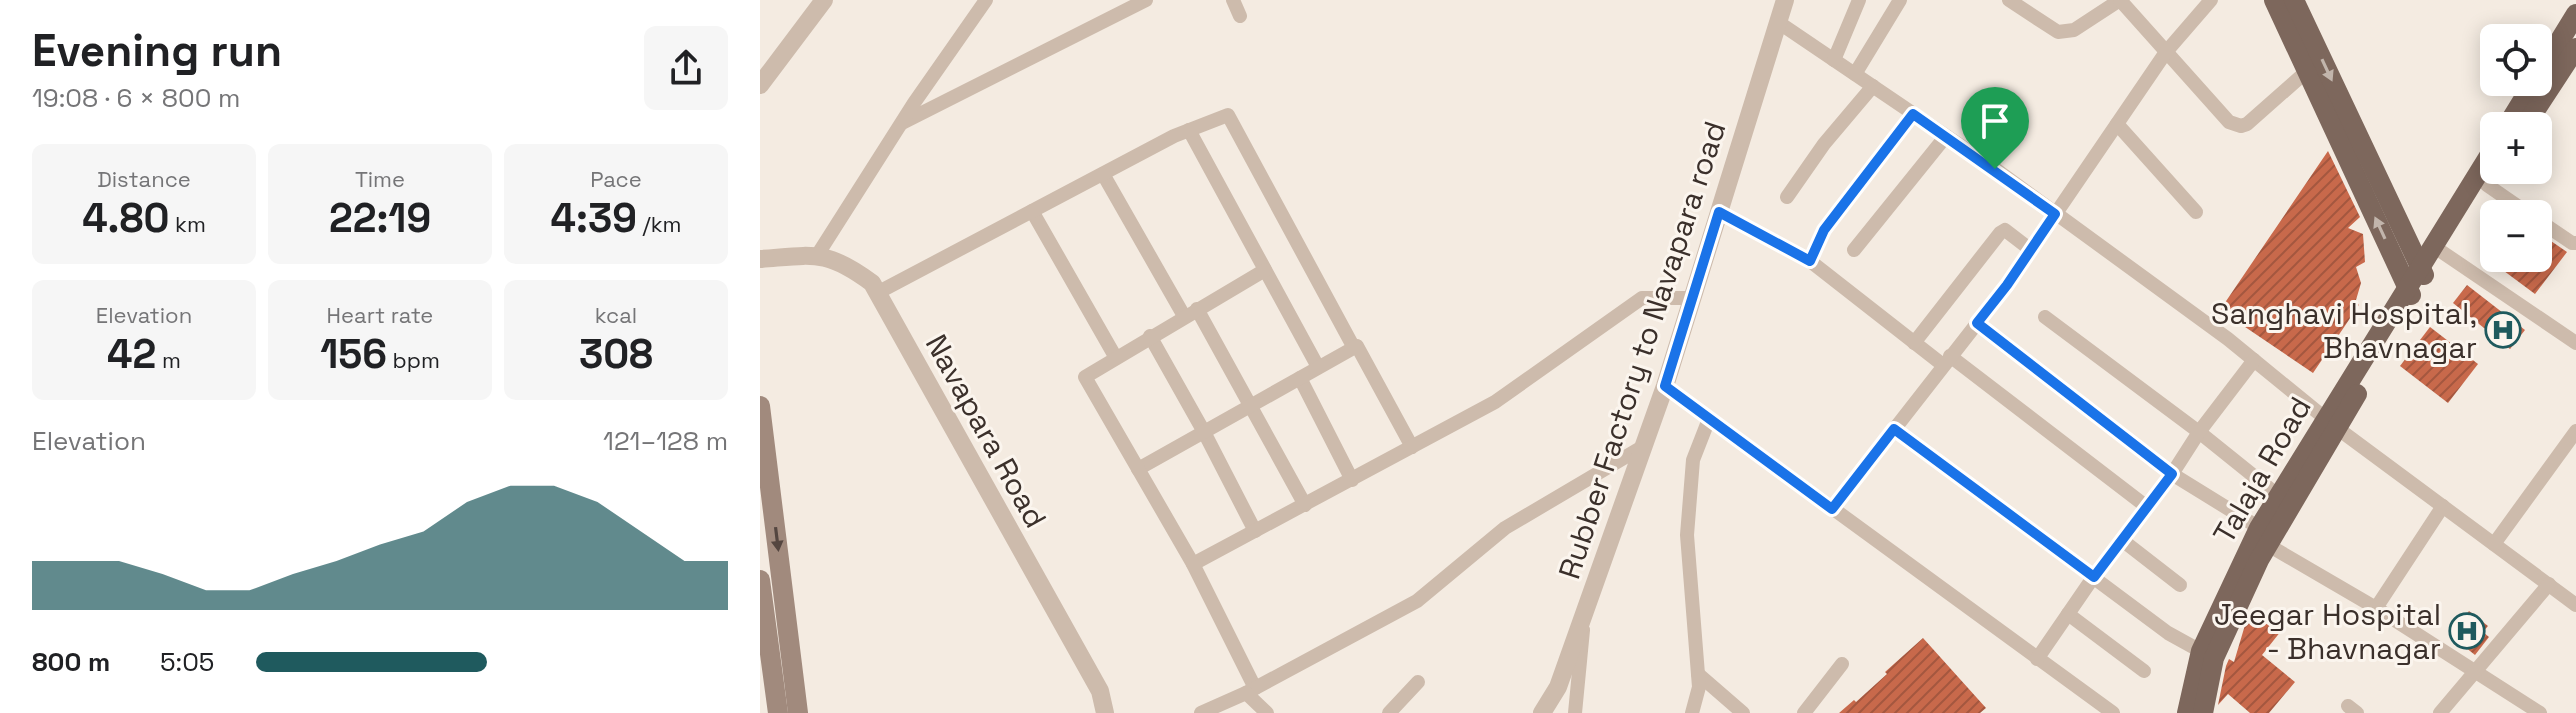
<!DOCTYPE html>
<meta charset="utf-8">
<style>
:root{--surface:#fff;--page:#f6f6f6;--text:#202124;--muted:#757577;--accent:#1f5a5e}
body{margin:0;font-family:"Space Grotesk",sans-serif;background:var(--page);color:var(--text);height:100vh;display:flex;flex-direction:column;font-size:30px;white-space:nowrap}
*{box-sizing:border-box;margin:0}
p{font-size:26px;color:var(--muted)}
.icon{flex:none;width:44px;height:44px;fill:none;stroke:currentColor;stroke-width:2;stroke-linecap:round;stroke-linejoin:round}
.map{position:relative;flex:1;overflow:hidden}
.details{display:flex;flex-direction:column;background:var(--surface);width:760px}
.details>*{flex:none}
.tools{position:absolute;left:1720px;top:24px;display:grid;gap:16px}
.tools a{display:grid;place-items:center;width:72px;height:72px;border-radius:12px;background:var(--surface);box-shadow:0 4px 20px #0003;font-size:40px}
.pin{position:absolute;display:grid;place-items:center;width:68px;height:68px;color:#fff;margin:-82px -34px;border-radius:50% 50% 50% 0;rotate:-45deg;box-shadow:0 0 8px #0007}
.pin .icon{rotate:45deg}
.round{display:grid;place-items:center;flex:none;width:84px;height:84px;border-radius:12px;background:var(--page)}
.summary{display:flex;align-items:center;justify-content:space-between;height:136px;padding:0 32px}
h1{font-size:44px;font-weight:700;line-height:60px}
.figures{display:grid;grid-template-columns:repeat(3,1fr);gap:12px;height:136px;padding:8px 32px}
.figures div{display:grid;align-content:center;border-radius:12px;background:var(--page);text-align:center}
.figures b{font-size:40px;font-weight:700}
.figures small{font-size:22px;font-weight:400}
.figures p{font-size:22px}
.chart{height:224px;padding:16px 32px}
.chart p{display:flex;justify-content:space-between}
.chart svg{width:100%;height:144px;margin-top:8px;fill:var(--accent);opacity:.7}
ul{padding:0 32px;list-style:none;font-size:26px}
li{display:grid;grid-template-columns:128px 96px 1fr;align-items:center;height:60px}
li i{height:20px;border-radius:10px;background:var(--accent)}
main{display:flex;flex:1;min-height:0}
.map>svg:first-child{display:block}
.building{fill:url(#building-hatch)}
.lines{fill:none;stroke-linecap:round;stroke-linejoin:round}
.minor{stroke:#cdbbac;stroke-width:14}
.tertiary{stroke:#cdbbac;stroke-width:18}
.secondary{stroke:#a18a7d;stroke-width:20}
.primary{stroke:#7d675c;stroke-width:20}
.oneway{fill:#c2b5ac}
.oneway2{fill:#544640}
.route-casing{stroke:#fff;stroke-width:16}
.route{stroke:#1a73e8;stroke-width:10}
.labels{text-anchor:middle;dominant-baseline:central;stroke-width:6;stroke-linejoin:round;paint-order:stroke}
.poi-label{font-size:30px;fill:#3b302b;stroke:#fbf5ee;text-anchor:end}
.street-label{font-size:30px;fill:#3b302b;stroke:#fbf5ee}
</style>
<main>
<section class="details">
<div class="summary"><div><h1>Evening run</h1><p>19:08 · 6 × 800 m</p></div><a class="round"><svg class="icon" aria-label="share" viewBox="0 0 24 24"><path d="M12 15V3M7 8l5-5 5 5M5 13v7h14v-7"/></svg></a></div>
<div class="figures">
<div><p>Distance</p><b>4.80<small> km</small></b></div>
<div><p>Time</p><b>22:19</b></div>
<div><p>Pace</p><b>4:39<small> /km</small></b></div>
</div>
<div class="figures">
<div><p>Elevation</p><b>42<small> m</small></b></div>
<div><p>Heart rate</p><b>156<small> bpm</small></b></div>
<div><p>kcal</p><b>308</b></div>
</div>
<div class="chart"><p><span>Elevation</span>121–128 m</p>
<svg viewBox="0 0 160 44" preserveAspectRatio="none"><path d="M0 44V29L10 29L20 29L30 33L40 38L50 38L60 33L70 29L80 24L90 20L100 11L110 6L120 6L130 11L140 20L150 29L160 29V44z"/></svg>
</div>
<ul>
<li><b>800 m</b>5:05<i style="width:49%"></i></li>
</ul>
</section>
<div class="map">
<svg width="1816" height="713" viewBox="0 0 1816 713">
<defs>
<pattern id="building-hatch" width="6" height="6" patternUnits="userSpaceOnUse" patternTransform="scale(2)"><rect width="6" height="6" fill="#c8694b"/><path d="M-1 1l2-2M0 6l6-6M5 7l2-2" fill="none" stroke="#a4573f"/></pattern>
</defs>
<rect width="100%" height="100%" fill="#f4ebe1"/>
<!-- building -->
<g class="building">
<path d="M1568,151L1600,217L1588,228L1603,234L1605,262L1596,267L1601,283L1596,300L1599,305L1553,373L1460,310Z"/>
<path d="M1778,232L1807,252L1775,294L1744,271L1754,258H1778Z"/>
<path d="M1707,285L1765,330L1750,349L1693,303Z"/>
<path d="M1670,327L1718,364L1688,403L1640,366Z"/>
<path d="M1709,611L1728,626L1723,632L1729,637L1715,655L1690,635Z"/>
<path d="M1488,615L1521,631L1502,655L1535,682L1509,713H1490L1468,694L1458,705L1466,666L1469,659L1474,662Z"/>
<path d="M1163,638L1226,708L1220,713H1079L1094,700L1096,702L1127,674L1125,672Z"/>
</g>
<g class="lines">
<!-- minor -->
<g class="minor">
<path d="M473,0L480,16"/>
<path d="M1249,0L1298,32L1314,30L1360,0"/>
<path d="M1360,0L1469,122L1481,126L1487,124L1547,71"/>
<path d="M1018,22L1235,169L1468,339L1577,428L1816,605"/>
<path d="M1074,60L1099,0"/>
<path d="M1095,74L1140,0"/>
<path d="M1153,114L1064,230L1050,261L1183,365"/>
<path d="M142,123L386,0"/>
<path d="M1357,124L1436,212"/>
<path d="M429,130L558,367"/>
<path d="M343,174L424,316"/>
<path d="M1727,185L1769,214"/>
<path d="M1027,197L1064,144L1113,86"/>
<path d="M272,211L356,358"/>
<path d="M959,212L1050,261"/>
<path d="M1778,220L1812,243H1816"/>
<path d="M1094,250L1186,136"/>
<path d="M1682,252L1816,343"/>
<path d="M58,254L154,103L226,0"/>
<path d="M117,293L414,136L468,115L594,348"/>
<path d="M437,309L545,505"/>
<path d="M1285,317L1439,432L1526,502"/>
<path d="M1217,323L1412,474L1439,432L1494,360"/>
<path d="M390,336L444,432L495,531"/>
<path d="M1154,343L1240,233L1245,230L1271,250"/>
<path d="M1190,356L1387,507"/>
<path d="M540,378L592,480"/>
<path d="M905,386L1353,713"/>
<path d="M1134,429L1408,633L1446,654"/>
<path d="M378,469L597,346L652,447"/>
<path d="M1072,509L1247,285L1406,52L1451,0"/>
<path d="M1362,540L1420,585"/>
<path d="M1734,544L1816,431"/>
<path d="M1508,545L1616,608L1780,713"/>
<path d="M433,564L735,402L882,298H933"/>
<path d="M1616,608L1683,506"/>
<path d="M1308,614L1384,671"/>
<path d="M1277,659L1330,582L1412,474L1506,532"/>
<path d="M938,674L983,713"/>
<path d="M495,688L433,564L325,377L505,270"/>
<path d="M486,693L657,601L745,528L884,446"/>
<path d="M1588,706L1597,713"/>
<path d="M441,713L486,693L507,713"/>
<path d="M629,713L658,682"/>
<path d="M815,713L823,630"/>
<path d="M932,713L939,687L927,535L933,460L949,419"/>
<path d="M1044,713L1082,664"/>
<path d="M1680,713L1789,584"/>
</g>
<!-- tertiary -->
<g class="tertiary">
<path d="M0,85L64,0"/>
<path d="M0,259C54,255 66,249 112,283L340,691L345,713"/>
<path d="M782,713L798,687L905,386L1025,0"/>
</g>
<!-- secondary -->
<g class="secondary">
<path d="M0,406L38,713"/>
<path d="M0,580L18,713"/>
</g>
<!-- primary -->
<g class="primary">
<path d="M1514,0L1651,295"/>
<path d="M1534,0L1664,275"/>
<path d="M1778,76L1816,14"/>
<path d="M1747,126L1774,82"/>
<path d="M1765,126L1816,48"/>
<path d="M1427,713L1441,651L1499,528L1734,148"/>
<path d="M1443,713L1454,658L1499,560L1597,394"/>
</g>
</g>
<!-- one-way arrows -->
<defs><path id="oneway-solid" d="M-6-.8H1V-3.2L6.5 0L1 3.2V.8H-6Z" transform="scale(2)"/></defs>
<g class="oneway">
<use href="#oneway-solid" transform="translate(1567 70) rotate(65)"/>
<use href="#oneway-solid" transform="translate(1620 228) rotate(-115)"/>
</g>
<use class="oneway2" href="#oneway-solid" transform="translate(17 539) rotate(83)"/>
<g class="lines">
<defs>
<path id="route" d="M1153,114L1295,214L1247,285L1217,323L1412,474L1334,577L1134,429L1072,509L905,386L959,212L1050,261L1064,230Z"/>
</defs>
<!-- route casing -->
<use href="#route" class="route-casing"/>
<!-- route -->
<use href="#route" class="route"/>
</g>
<!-- icons -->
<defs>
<symbol id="hospital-ring" viewBox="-11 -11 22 22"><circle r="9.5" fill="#fbf5ee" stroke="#1f5a5e" stroke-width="1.5"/><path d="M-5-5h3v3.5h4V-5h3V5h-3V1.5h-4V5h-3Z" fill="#1f5a5e"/></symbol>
</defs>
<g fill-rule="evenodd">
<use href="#hospital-ring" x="1723" y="310" width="40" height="40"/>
<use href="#hospital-ring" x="1687" y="611" width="40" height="40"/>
</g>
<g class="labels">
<!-- poi labels -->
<g class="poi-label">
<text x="1717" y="313">Sanghavi Hospital,<tspan x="1717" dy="34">Bhavnagar</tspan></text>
<text x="1681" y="614">Jeegar Hospital<tspan x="1681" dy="34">- Bhavnagar</tspan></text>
</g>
<!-- street labels -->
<g class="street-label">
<text transform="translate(882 350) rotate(-72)">Rubber Factory to Navapara road</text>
<text transform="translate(226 431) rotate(61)">Navapara Road</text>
<text transform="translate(1502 470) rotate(-60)">Talaja Road</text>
</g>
</g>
</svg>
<div class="tools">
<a><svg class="icon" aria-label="locate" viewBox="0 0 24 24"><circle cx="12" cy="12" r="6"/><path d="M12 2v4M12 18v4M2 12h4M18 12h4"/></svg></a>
<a>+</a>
<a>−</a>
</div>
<div class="pin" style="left:1235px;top:169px;background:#1e9e55"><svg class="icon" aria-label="arrive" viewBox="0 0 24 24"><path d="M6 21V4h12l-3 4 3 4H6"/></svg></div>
</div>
</main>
